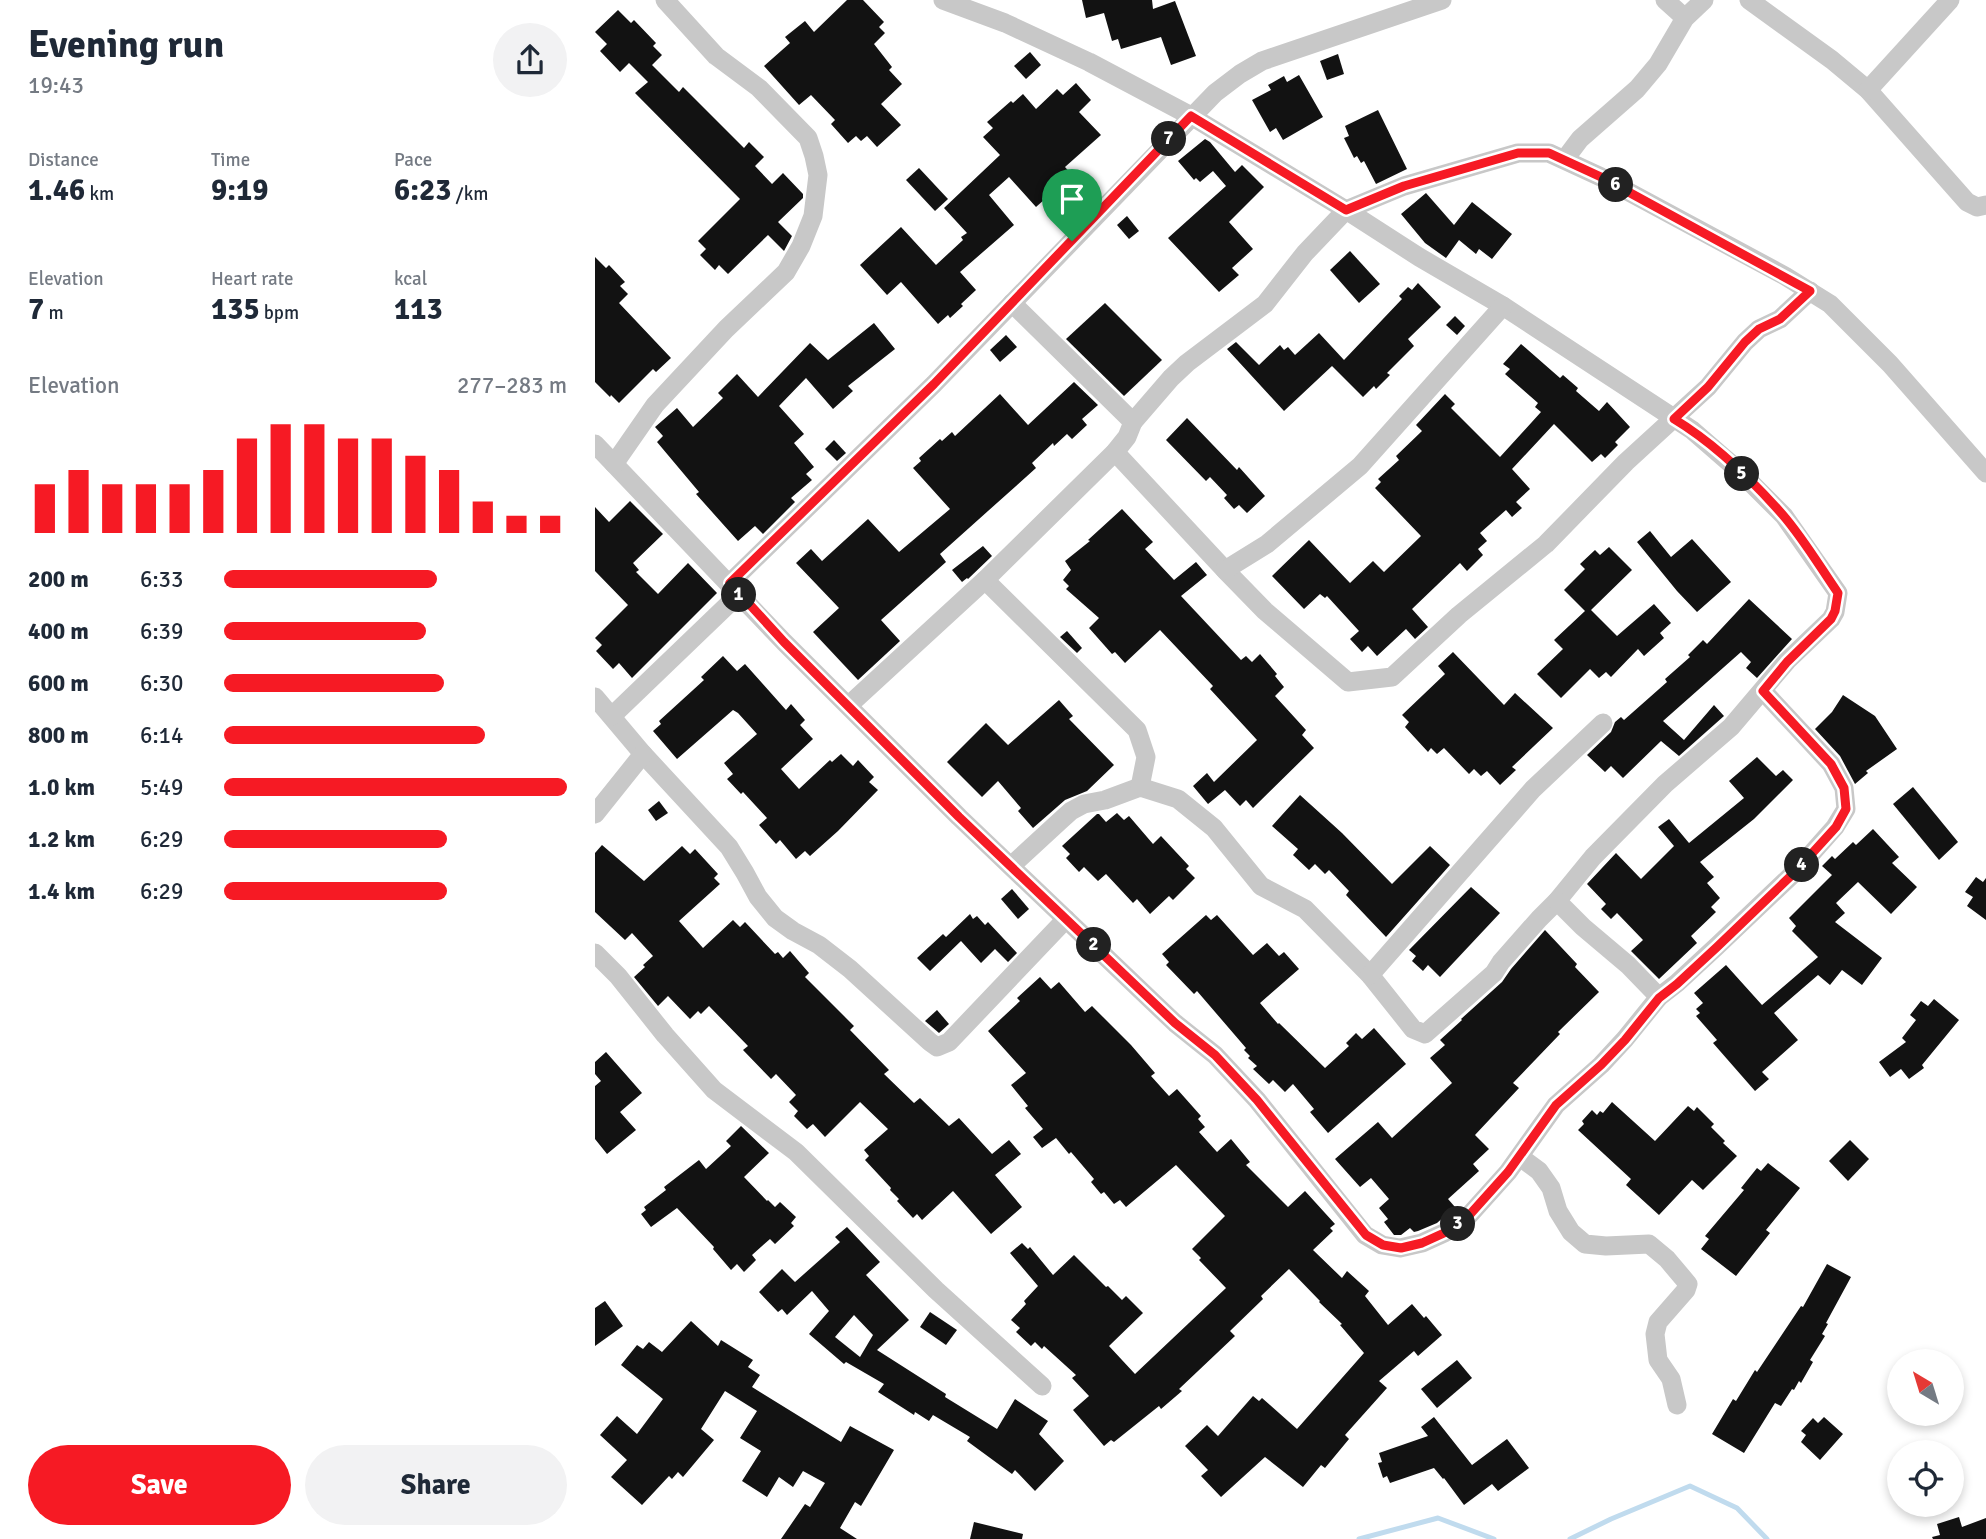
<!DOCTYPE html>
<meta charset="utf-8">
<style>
:root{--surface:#fff;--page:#f2f2f3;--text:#1f2937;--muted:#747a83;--accent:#f61a24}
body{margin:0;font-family:Signika,sans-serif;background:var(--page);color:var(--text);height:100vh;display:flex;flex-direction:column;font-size:26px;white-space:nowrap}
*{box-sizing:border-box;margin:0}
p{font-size:23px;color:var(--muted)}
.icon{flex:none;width:38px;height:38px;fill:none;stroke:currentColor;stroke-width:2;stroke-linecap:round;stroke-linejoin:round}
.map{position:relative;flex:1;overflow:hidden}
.details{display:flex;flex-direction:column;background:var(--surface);width:595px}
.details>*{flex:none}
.needle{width:46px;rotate:322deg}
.buttons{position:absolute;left:1292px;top:1349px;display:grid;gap:14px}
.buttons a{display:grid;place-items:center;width:77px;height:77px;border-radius:50%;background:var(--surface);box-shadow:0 4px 10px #0003;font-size:35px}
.pin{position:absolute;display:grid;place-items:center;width:60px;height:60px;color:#fff;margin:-72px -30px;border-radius:50% 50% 50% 0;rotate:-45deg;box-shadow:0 0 7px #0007}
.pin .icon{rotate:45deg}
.km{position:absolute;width:35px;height:35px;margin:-18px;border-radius:50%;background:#222;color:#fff;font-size:19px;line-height:35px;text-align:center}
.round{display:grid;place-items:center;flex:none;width:74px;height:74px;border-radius:37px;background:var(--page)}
.head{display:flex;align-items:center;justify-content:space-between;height:119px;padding:0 28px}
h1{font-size:38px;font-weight:700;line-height:52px}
.metrics{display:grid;grid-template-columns:repeat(3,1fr);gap:10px;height:119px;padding:7px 28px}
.metrics div{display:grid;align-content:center}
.metrics b{font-size:30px;font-weight:700}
.metrics small{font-size:19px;font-weight:400}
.metrics p{font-size:19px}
.chart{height:196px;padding:14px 28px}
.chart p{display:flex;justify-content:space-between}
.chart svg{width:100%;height:126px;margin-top:7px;stroke:var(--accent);stroke-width:6}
.cta{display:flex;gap:14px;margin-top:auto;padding:14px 28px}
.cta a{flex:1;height:80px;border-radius:42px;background:var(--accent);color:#fff;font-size:28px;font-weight:700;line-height:80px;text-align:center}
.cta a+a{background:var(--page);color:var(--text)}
ul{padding:0 28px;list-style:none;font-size:23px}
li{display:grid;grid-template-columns:112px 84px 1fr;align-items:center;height:52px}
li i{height:18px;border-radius:9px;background:var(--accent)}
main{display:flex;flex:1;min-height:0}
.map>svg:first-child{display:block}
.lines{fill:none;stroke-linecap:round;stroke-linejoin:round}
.stream{stroke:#c0dbee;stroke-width:5}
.building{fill:#121212;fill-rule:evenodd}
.minor{stroke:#c8c8c8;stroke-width:19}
.route-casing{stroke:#fff;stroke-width:14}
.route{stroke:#f61a24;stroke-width:9}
</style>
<main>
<section class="details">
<div class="head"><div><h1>Evening run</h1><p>19:43</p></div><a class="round"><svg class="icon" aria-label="share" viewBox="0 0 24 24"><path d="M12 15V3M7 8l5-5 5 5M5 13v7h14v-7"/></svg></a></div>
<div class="metrics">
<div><p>Distance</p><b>1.46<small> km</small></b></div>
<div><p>Time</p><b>9:19</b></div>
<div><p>Pace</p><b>6:23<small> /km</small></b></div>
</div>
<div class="metrics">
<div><p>Elevation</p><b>7<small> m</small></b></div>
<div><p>Heart rate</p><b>135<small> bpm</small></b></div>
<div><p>kcal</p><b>113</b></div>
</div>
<div class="chart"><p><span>Elevation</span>277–283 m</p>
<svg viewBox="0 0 160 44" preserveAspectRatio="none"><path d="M5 44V27M15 44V22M25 44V27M35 44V27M45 44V27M55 44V22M65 44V11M75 44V6M85 44V6M95 44V11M105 44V11M115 44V17M125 44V22M135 44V33M145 44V38M155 44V38"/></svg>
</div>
<ul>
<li><b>200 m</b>6:33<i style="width:62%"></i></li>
<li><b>400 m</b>6:39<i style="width:59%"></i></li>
<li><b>600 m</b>6:30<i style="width:64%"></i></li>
<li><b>800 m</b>6:14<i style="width:76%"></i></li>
<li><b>1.0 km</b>5:49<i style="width:100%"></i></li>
<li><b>1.2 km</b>6:29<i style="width:65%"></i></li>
<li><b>1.4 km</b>6:29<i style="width:65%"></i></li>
</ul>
<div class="cta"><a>Save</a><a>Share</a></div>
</section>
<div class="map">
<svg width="1391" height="1539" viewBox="0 0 1391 1539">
<rect width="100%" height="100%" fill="#fff"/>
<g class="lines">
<!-- stream -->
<g class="stream">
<path d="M764,1539L843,1518L899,1539"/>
<path d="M975,1539L1016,1519L1095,1486L1142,1508L1172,1539"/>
</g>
</g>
<!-- building -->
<g class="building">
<path d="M252,0H268L289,22L284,27L290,33L279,44L297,67L294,70L307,84L286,104L306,125L282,147L272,136L266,141L261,136L253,143L236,124L240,120L216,95L204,105L169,66L195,43L190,37L210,21L219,32Z"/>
<path d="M487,0H557L558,9L580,1L601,56L576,65L566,37L526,49L523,39L517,41L509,13L491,18Z"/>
<path d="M23,10L36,23L39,20L61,43L58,46L67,55L57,65L84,92L88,87L149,148L154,142L169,157L160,166L177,184L188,173L208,194V198L183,222L197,236L189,251L173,235L133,274L124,265L120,270L105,255L111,249L103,241L145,199L40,93L53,82L34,63L25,72L5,51L12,44L0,32Z"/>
<path d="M435,52L446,65L431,79L419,66Z"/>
<path d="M743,54L749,74L732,80L725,61Z"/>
<path d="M704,75L728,117L688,140L681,128L675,132L657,100L676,90L673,85L689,76L692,82Z"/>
<path d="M481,83L496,100L484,112L506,135L470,167L477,175L441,207L414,177L394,195L419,225L365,272L381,290L366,304L368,306L355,318L353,315L343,324L306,282L292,295L265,265L306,227L341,265L368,240L366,237L372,233L349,208L405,155L388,137L398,128L392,122L416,101L418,103L428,94L441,109L462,89L468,95Z"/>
<path d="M783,110L812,169L781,184L769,161L766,163L762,156L759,158L749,138L754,136L750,126Z"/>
<path d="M610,139L615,142L640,172L647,165L669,187L634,222L658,249L637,268L644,275L624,292L573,238L631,186L618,171L605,182L601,178L599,180L583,161Z"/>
<path d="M324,168L353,199L340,211L311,180Z"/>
<path d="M831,193L859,225L877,202L917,234L897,259L884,249L881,254L864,240L851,258L830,243L806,214Z"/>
<path d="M532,216L544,231L534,239L522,225Z"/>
<path d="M755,251L785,284L764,303L735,270Z"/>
<path d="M0,257L11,268L14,265L30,282L25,286L33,294L24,303L76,358L61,372L58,369L24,403L16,395L15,397L0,382Z"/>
<path d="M823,283L846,307L813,339L819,346L792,373L795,375L781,389L779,386L768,397L737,366L689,411L632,349L641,342L664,365L685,345L689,350L693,347L700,355L724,333L749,360L807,299L804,296L813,287L817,290Z"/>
<path d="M510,303L567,360L529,396L471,339Z"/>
<path d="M860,316L870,326L862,335L851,325Z"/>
<path d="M279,323L300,349L253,386L258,391L238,409L211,378L184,406L209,434L199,443L219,467L211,474L217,480L196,498L200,502L168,534L160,526L143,541L101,494L104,492L62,442L68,436L60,427L82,408L98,427L128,398L123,393L142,374L163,397L215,343L233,360Z"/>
<path d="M411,335L422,347L405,362L395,350Z"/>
<path d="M926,344L965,378L968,375L983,388L981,391L1004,411L1012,402L1035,427L1020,442L1023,445L1010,458L1006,454L997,462L959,424L917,469L935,489L921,502L927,508L917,517L911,510L885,533L892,541L883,549L888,555L872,571L865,563L817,609L833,627L820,639L811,629L782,656L773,646L767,652L755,639L764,631L732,596L730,598L725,594L709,609L677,576L714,540L755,583L778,561L789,572L826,536L780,488L786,482L783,479L804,460L801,456L827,431L821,425L850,394L860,404L856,408L905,457L946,412L940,407L943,403L910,374L915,369L908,364Z"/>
<path d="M479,382L503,405L487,419L492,425L477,439L472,434L459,446L458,443L437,463L441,468L345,554L351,562L286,620L305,641L263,680L218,632L244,608L201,563L216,549L227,561L273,519L304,552L355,509L318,468L326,461L324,458L345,439L347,441L357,432L360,436L405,394L433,425Z"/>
<path d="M592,418L642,470L644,467L670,496L652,513L644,505L639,509L629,498L632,495L615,477L611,481L571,440Z"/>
<path d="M239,440L251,453L242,461L230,449Z"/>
<path d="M35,501L68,534L38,563L44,570L41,572L63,594L93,563L122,593L37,678L24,663L18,669L1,651L7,645L0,638L33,605L0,571V507L14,522Z"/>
<path d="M527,509L558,542L550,549L579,580L601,562L612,575L586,596L646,660L651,656L657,662L665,654L682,674L680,676L689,687L680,696L711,730L707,735L719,748L658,808L651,800L645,806L630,790L613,804L598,786L612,773L619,782L662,740L615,689L618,686L565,630L530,663L520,652L517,654L494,628L504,618L471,589L474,586L468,580L476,570L470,561L495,541L493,540Z"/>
<path d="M1055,531L1076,557L1097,539L1136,582L1102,612L1082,591L1042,542Z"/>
<path d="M388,546L397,556L373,579L372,578L367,582L357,570Z"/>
<path d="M1014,547L1037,570L996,610L1022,636L1059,604L1076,623L1065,633L1069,638L1049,656L1043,649L1016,677L1011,672L1004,678L995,669L966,698L942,674L968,649L959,640L990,611L969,590L990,569L985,564L1000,550L1005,555Z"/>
<path d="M1154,599L1197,639L1162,678L1151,668L1156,662L1146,652L1068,721L1089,740L1119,705L1129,716L1084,756L1066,741L1028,778L1016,766L1010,772L992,755L1016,732L1020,722L1026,717L1029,720L1072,682L1070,679L1095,657L1093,655L1108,640L1112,644Z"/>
<path d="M472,631L487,648L482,653L465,637Z"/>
<path d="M858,652L909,705L920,693L958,728L917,767L921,770L905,785L892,771L886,776L879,769L874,774L849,748L842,754L836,748L833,752L810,727L814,722L807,715L850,674L843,666Z"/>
<path d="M128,656L142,671L150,664L191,710L196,704L210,720L205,725L218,739L186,769L204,789L235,760L237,762L246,754L258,766L263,760L279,777L274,782L283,790L243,831L215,856L210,851L201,859L185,840L181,844L164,825L172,818L148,792L146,794L132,779L138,774L129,763L162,734L143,713L138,710L82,759L58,731L66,724L64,721L109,680L106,677Z"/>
<path d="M1248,695L1280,716L1302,749L1271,771L1273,773L1260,784L1245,756L1220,729L1237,712Z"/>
<path d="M464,700L478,716L474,719L519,765L492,791L470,800L438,828L423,811L426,808L403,781L387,797L352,762L391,723L413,745Z"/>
<path d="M1162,757L1181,776L1188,770L1198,780L1159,819L1105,862L1119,877L1112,883L1125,898L1116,907L1121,912L1096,936L1102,943L1064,979L1036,951L1048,940L1022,913L1016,919L1006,909L1011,904L992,884L1021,853L1046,879L1079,846L1063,827L1074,819L1094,843L1149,798L1134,781Z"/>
<path d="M1318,787L1363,842L1344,860L1298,804Z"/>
<path d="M705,795L747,833L797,884L835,846L855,865L791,937L751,895L754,891L734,870L730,874L720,864L714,870L698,855L703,849L677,826Z"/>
<path d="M64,801L73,813L61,821L53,810Z"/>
<path d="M522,813L529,820L534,816L558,844L566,836L594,866L591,869L600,878L578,900L574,896L555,914L542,899L538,903L511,874L503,881L489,867L484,872L471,858L475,854L467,846L502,814H504L511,822Z"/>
<path d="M1278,829L1304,857L1297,863L1322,887L1296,914L1263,882L1241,903L1250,913L1240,922L1287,958L1267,985L1247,970L1235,985L1223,975L1179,1013L1203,1040L1167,1072L1174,1079L1160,1091L1118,1043L1122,1040L1101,1016L1105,1013L1101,1009L1108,1003L1099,993L1131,965L1167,1005L1223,957L1197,931L1201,926L1194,918L1237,875L1227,866L1237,856L1240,859L1258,842L1261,845Z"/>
<path d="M7,845L49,881L87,846L95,854L100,849L123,874L119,878L125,884L84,921L108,948L138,920L145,927L150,922L180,954L183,952L188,958L195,951L214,973L210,977L259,1026L255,1030L294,1070L289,1074L319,1103L325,1098L354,1126L364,1118L397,1154L414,1140L426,1154L400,1175L427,1207L396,1234L358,1191L327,1220L322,1214L318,1218L302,1201L304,1199L295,1190L296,1188L270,1160L274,1156L269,1150L293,1129L265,1102L230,1137L218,1124L212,1129L199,1116L203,1111L194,1102L201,1095L181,1074L176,1079L148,1050L153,1046L114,1006L106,1014L103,1011L95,1019L73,996L63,1006L39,977L50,967L48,965L58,956L37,933L30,940L0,912V853Z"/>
<path d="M1381,877L1388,882L1391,878V920L1372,906L1378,897L1370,892Z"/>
<path d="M876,887L905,913L845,977L833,965L828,971L817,961L821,956L814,950Z"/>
<path d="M417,889L434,909L423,919L406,899Z"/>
<path d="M375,914L378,919L382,916L390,925L393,922L422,953L413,962L400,949L386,963L366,941L335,971L322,958L348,934L351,937Z"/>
<path d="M611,915L616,920L622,915L658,955L672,943L684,956L689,952L704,969L665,1003L683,1024L684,1023L730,1068L754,1046L751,1043L761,1033L767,1039L779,1028L811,1064L733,1133L715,1112L719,1109L698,1084L690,1092L678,1080L674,1084L658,1069L662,1066L653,1058L655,1056L649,1050L651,1048L602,991L599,994L571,965L574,962L567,954Z"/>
<path d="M950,930L982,964L980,967L1004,992L963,1032L965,1034L918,1083L924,1088L880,1135L894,1149L878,1164L884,1171L853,1199L860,1207L842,1223L823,1231L819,1232L815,1228L806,1235H799L789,1222L793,1219L784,1208L794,1199L776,1178L765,1187L740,1159L783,1122L797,1138L857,1083L835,1058L850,1045L845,1040L867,1020L866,1019L907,982L916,969Z"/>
<path d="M445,977L456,989L464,982L490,1012L497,1006L536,1045L560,1073L556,1076L574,1096L582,1089L606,1116L603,1119L610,1127L604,1132L622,1152L636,1139L655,1162L651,1165L693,1207L710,1191L740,1224L735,1228L738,1231L718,1250L747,1278L752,1271L774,1291L770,1296L793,1325L817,1304L829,1318L831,1316L847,1335L823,1356L819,1351L784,1381L792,1388L750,1435L754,1439L730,1468L726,1465L708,1487L670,1457L626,1497L606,1476L613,1470L590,1446L612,1425L623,1436L658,1396L664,1401L667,1398L702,1429L769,1353L745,1325L747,1324L724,1302L725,1301L694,1269L666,1296L668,1299L635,1331L640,1336L584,1389L587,1391L566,1409L564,1406L519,1442L516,1440L509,1446L478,1410L494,1396L477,1378L481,1375L449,1346L447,1349L440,1342L436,1346L421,1332L425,1328L416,1320L431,1304L429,1301L443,1286L415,1253L427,1243L433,1249L435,1247L458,1275L479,1255L511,1287L513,1286L527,1300L531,1296L548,1313L514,1346L540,1374L631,1288L604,1260L606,1258L597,1249L630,1216L581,1165L531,1207L525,1200L519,1204L509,1192L506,1194L496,1182L499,1179L476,1152L474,1154L461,1138L447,1148L438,1137L448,1129L430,1108L433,1106L416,1085L431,1073L393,1031L425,1001L422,998Z"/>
<path d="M1339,999L1364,1020L1327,1065L1329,1068L1314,1079L1306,1069L1295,1077L1284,1062L1311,1042L1307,1038L1321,1020L1315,1015L1326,1001L1333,1006Z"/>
<path d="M342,1010L354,1024L344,1033L330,1021Z"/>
<path d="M11,1052L47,1093L25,1112L41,1130L12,1154L0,1139V1086L6,1081L0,1074V1062Z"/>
<path d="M1017,1102L1060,1141L1093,1106L1099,1111L1102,1107L1119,1124L1116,1127L1130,1141L1128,1143L1142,1156L1108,1190L1097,1180L1064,1215L1031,1185L1036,1179L983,1130L989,1124L987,1121L997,1110L1002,1115L1005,1111L1008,1113Z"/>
<path d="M146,1126L174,1153L149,1177L172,1201L173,1200L180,1207L185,1202L201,1217L196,1223L199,1226L180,1244L175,1239L157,1255L161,1260L149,1272L142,1264L136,1270L118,1249L119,1247L82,1208L56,1227L46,1214L51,1210L49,1207L71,1190L69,1187L104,1160L111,1169L136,1146L131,1141Z"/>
<path d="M1255,1140L1274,1159L1253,1181L1234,1161Z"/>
<path d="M1173,1163L1205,1188L1171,1230L1175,1233L1141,1276L1106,1249L1114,1239L1110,1236L1149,1190L1146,1188L1162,1168L1166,1171Z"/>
<path d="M252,1227L285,1262L271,1275L314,1320L282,1350L351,1394L350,1397L402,1429L420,1399L453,1421L444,1434L469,1461L440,1491L420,1470L417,1474L372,1441L375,1437L338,1415L334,1421L320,1412L319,1415L283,1392L289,1384L251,1362L249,1364L214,1334L234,1311L217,1291L192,1315L187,1309L183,1312L164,1292L187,1269L200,1282L245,1242L240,1237ZM259,1315L278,1335L265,1357L240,1337Z"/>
<path d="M1232,1264L1256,1277L1231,1323L1233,1324L1227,1334L1230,1336L1215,1360L1218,1362L1206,1383L1204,1381L1199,1390L1197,1389L1186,1406L1180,1403L1149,1453L1117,1434L1138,1399L1141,1401L1160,1370L1162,1372L1206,1306L1208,1307Z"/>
<path d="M10,1301L28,1326L0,1346V1308Z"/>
<path d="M335,1312L362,1330L351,1345L325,1327Z"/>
<path d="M96,1321L123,1346L126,1340L158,1360L153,1367L165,1375L157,1387L246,1442L255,1426L299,1450L266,1506L260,1502L245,1528L262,1539H186L210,1504L215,1507L230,1483L208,1471L198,1487L184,1477L172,1497L147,1481L166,1451L145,1438L162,1411L130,1391L106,1429L119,1440L88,1477L83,1472L77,1479L74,1476L47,1505L16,1477L32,1460L5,1435L22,1416L42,1434L68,1399L26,1365L42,1345L48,1349L54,1342L67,1352Z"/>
<path d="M862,1360L877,1378L842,1408L826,1389Z"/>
<path d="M839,1417L877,1465L912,1439L934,1468L903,1491L897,1484L869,1505L849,1478L848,1479L839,1468L795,1483L792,1476L788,1478L783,1463L787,1462L784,1453L833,1436L826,1427Z"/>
<path d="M1229,1417L1248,1434L1225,1460L1206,1442L1211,1435L1206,1431L1218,1418L1223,1423Z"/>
<path d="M1364,1517L1367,1527L1391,1518V1539H1338L1337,1537L1345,1535L1342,1524Z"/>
<path d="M379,1522L428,1534L427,1539H375Z"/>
</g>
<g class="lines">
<!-- minor -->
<g class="minor">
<path d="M348,0L410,23L494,62L596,116L751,210L824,257L908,306L1097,430L1143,470L1189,516L1243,593L1240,612L1236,619L1192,661L1136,727L1070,784L998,857L962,901L944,919L906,962L899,973L830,1034L818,1029L775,975L710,909L666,886L619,828L583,799L545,787L510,800L489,804L476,811L466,820L416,866"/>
<path d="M1070,0L1090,18"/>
<path d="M1154,0L1237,60L1273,90L1372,202L1382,207L1391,205"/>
<path d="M1273,90L1355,0"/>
<path d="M970,159L985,139L1042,89L1063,64L1090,18L1109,0"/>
<path d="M538,422L576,378L592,363L670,304L710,253L751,210L809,186L923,153H954L1006,177L1190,276L1235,304L1295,364L1391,473"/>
<path d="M0,444L189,642L364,817L580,1023L620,1055L662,1100L770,1235L787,1245L805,1248L827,1243L849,1233L869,1221L913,1172L961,1105L1006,1065L1030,1039L1064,997L1082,983L1122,946L1201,871L1240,827L1251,809L1249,788L1236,764L1168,691"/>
<path d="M520,452L630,570L670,611L753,682L797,677L864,615L951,544L1031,462L1113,387L1150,342L1164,329L1185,319L1215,291"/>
<path d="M19,464L60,405L131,329L191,272L206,246L218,216L223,175L219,156L213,138L164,88L121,56L70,0"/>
<path d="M630,570L672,544L765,466L908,306"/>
<path d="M390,580L542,730L551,757L545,787"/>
<path d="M135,583L339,384L620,93L645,74L667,61L847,0"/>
<path d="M0,697L48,754L134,847L150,873L163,897L180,918L198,931L224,945L255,969L335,1042L342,1047L354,1042L471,919"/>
<path d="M254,705L390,580L520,452L532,437L538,422L417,303"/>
<path d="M17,716L143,595"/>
<path d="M0,814L48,754"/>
<path d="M962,901L988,927L1033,965L1064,997"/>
<path d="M0,953L23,976L70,1035L119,1090L201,1152L341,1290L447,1386"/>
<path d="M775,975L938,789L1008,723"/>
<path d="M925,1157L944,1171L956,1188L963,1211L976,1232L990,1244L1011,1246L1054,1244L1072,1259L1093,1284L1091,1290L1063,1322L1060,1334L1063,1360L1076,1379L1082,1405"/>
</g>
</g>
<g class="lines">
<defs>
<path id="route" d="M596,116L751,210L809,186L923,153H954L1006,177L1215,291L1185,319L1164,329L1150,342L1113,387L1079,419C1119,443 1156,479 1187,514C1208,538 1225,567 1243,593L1240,611L1236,619L1192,662L1168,691L1236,764L1249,788L1251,809L1241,827L1201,871L1122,947L1082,984L1064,998L1030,1040L1006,1065L961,1105L913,1172L869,1221L849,1233L827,1243L806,1248L788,1245L771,1235L662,1100L620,1055L580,1023L364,817L189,642L135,583L339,384Z"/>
</defs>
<!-- route casing -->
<use href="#route" class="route-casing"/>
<!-- route -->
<use href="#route" class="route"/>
</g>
</svg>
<div class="buttons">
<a><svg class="needle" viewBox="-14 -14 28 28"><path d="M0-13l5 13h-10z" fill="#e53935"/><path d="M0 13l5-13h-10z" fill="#747a83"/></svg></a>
<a><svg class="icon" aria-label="locate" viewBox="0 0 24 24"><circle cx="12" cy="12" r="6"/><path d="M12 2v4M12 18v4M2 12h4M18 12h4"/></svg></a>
</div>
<div class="pin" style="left:477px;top:241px;background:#1e9e55"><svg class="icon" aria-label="arrive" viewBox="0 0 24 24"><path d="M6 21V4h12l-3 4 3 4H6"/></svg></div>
<b class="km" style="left:144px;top:595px">1</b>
<b class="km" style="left:499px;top:945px">2</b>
<b class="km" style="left:863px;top:1224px">3</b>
<b class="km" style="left:1207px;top:865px">4</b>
<b class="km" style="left:1147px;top:474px">5</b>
<b class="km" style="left:1021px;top:185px">6</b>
<b class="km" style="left:574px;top:139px">7</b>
</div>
</main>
